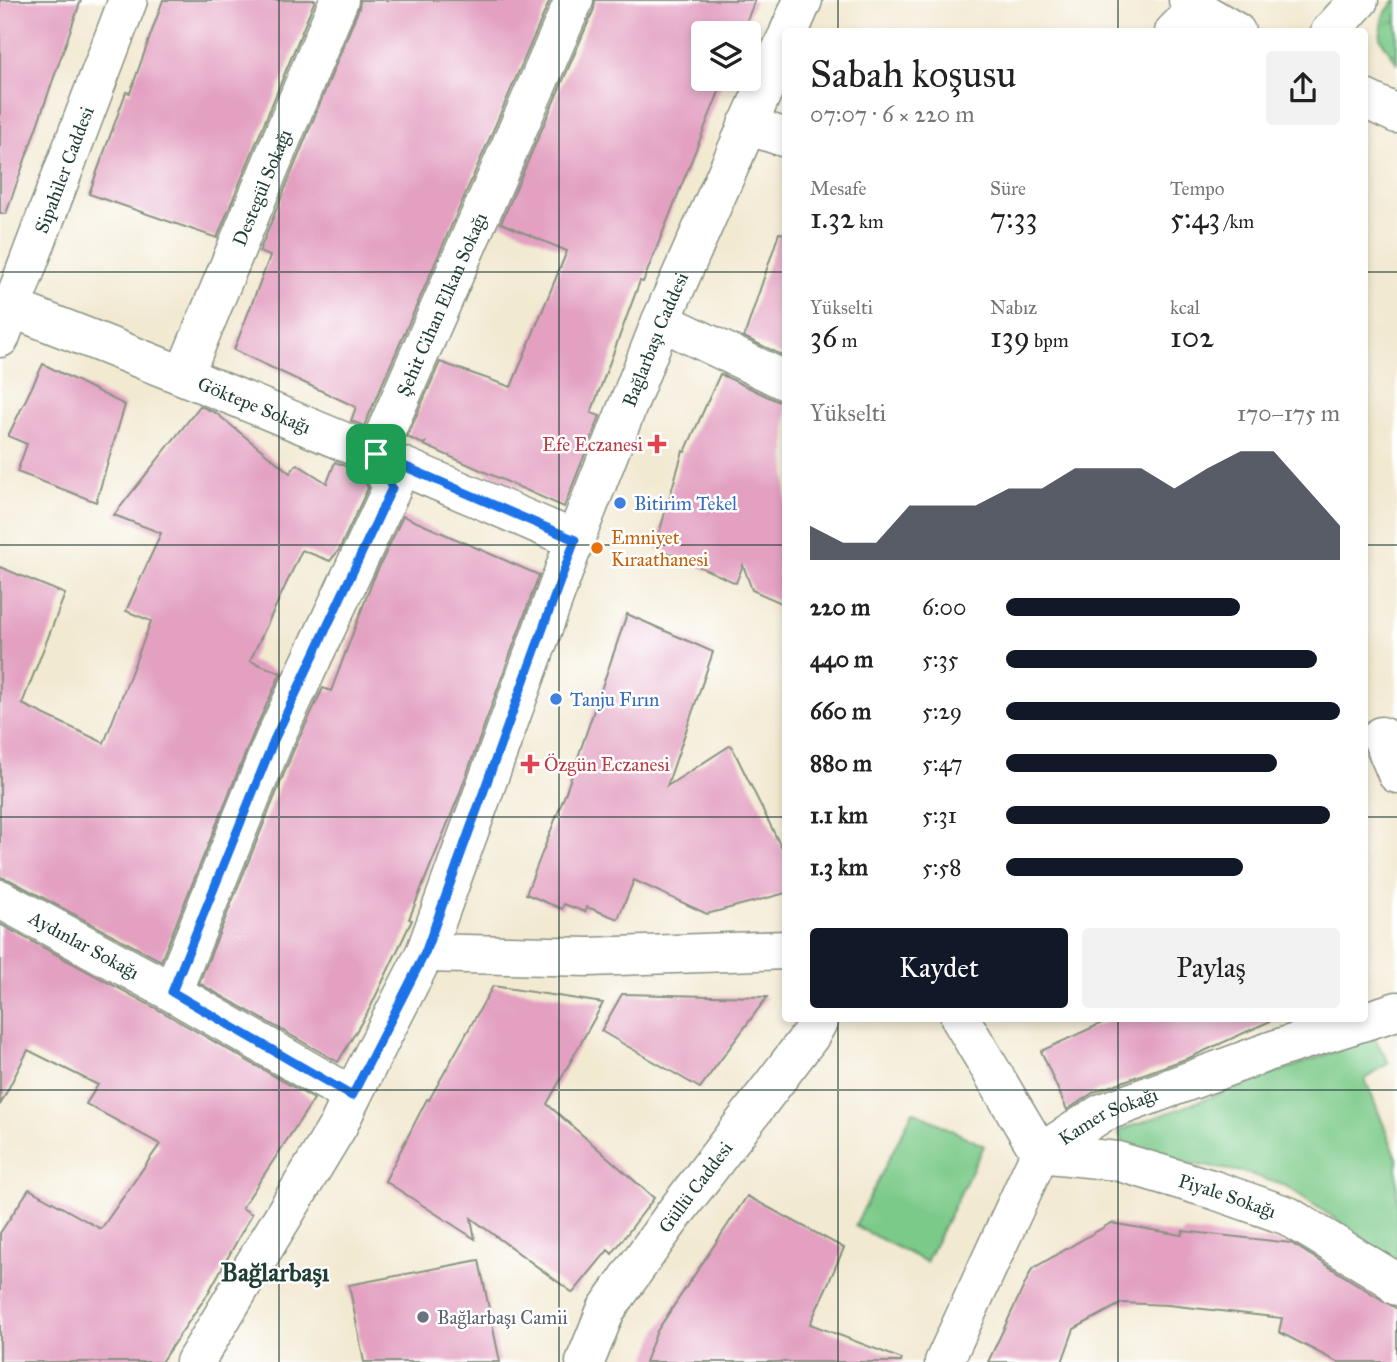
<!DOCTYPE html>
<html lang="tr">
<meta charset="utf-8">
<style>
:root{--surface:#fff;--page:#f2f2f2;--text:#222;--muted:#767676;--accent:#111827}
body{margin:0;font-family:"IM FELL Great Primer",serif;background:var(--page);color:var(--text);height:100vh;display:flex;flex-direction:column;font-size:26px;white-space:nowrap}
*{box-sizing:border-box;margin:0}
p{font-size:23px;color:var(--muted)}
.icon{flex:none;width:38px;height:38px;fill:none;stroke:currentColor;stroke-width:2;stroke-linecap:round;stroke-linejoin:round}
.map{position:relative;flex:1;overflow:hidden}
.drawer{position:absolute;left:782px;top:28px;width:586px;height:994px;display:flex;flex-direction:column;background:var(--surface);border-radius:7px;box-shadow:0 4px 10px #0003}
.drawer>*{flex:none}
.tools{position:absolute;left:691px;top:21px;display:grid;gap:14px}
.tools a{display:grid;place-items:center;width:70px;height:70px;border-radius:7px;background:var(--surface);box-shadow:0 4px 10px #0003;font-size:35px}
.pin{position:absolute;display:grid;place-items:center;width:60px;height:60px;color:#fff;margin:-30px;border-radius:14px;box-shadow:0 4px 10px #0006}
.round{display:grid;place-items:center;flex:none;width:74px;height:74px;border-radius:7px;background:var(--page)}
.head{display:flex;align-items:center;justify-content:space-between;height:119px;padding:0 28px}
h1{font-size:38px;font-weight:600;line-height:52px}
.metrics{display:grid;grid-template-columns:repeat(3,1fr);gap:10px;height:119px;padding:7px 28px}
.metrics div{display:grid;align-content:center}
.metrics b{font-size:30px;font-weight:600}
.metrics small{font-size:19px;font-weight:400}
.metrics p{font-size:19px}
.chart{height:196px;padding:14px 28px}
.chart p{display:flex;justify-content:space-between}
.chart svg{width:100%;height:126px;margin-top:7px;fill:var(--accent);opacity:.7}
.action{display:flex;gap:14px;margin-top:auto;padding:14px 28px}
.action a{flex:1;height:80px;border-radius:7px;background:var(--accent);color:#fff;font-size:28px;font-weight:600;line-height:80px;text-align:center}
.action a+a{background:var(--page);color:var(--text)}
ul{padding:0 28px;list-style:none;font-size:23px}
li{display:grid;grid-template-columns:112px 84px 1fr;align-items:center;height:52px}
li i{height:18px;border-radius:9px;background:var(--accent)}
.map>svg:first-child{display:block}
.grass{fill:#7cca89;stroke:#4e845e;stroke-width:2}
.park{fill:url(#park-crowns);stroke:#4e845e;stroke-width:2}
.building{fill:#e3a0c1}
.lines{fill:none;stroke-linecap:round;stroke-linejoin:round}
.pedestrian-casing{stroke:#889382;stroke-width:41}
.minor-casing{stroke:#889382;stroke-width:41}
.tertiary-casing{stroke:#889382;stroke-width:41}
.pedestrian{stroke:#fff;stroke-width:38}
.minor{stroke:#fff;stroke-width:38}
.tertiary{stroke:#fff;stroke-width:38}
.route-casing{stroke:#fff;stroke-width:14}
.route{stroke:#1a73e8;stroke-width:9}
.grid{fill:none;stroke:#1f3d34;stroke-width:2;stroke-opacity:0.55}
.health-dot{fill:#e0444e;stroke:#fff;stroke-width:2.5}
.shop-dot{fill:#3f7fe0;stroke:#fff;stroke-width:2.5}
.food-dot{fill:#e8710a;stroke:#fff;stroke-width:2.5}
.worship-dot{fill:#6b7280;stroke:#fff;stroke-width:2.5}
.labels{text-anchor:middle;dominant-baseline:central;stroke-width:5;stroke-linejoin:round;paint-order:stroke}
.street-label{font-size:19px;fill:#1f3d34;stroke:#fff}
.health-label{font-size:19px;fill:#be3a42;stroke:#fff;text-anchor:end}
.shop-label{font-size:19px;fill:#366cbe;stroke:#fff;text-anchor:start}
.food-label{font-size:19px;fill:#c56008;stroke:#fff;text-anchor:start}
.worship-label{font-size:19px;fill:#5b616d;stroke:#fff;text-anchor:start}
.district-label{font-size:26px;font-weight:bold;fill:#1f3d34;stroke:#fff}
</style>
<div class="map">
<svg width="1397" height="1362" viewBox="0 0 1397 1362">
<defs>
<pattern id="park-crowns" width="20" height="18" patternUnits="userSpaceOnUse" patternTransform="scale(1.75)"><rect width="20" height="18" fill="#7cca89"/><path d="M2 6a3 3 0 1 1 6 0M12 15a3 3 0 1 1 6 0" fill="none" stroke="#65a571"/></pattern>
</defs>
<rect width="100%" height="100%" fill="#fff"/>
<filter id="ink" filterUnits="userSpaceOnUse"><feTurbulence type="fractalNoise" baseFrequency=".0143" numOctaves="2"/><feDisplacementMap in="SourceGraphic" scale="14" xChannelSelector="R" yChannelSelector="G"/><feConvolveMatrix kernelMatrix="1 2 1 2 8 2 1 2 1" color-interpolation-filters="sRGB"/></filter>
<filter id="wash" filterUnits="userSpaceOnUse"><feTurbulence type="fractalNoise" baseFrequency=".00686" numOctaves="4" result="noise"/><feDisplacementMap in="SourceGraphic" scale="28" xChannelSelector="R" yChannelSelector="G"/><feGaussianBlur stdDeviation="1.57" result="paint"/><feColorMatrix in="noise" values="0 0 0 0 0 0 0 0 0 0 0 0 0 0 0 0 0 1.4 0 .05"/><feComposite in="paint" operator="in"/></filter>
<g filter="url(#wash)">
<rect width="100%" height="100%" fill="#f2e9d1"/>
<!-- grass -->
<g class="grass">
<path d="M1374,1037L1389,1063L1365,1079L1397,1158V1274L1365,1239L1286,1186L1243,1172L1142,1157L1123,1142L1118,1131Z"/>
<path d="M913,1111L984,1146L926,1262L855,1226Z"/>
</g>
<!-- park -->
<path class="park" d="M1395,0H1397V63L1380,38L1383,16Z"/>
<g id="blocks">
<!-- building -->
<g class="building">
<path d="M0,0H81L6,214L0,213Z"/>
<path d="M163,0H315L217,238L89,194L126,92L130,93Z"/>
<path d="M360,0H550L364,426L351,421L356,407L234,350L270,256L259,252L359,8Z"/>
<path d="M595,0H755L742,33H704V79H724L643,282L640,281L591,413L600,416L564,507L424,445L425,443L423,444L407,437L440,362L511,387L567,251L501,223L594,9Z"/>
<path d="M779,233L786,234V357L744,337Z"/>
<path d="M43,364L125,405L96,502L17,472L27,444L8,436Z"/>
<path d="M720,374L777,401L786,403V605L752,590L743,565L736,583L655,547L683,451L685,452Z"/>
<path d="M200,406L216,413L290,473L297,464L327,483L335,462L360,472L368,488L339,550L330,561L302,550L250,661L281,673L254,732L161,961L10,880L0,877V567L65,594L22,704L104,743L151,621L126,611L161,533L114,515Z"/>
<path d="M403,516L539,575L458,798L409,919L412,920L370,1008L338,1062L199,983L294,749L323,688L331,691L373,580Z"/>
<path d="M627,614L713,652L667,786L731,745L786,857V893L707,914L634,880L618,919L587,907L585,912L564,904L562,909L526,894L566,792Z"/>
<path d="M0,924L161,1011L314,1099L242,1208L252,1214L207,1295L161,1362H0V1233L29,1189L101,1229L160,1144L86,1104L98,1085L28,1050L0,1105Z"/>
<path d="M493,986L603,1003L547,1104L654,1198L612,1254L608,1250L573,1293L471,1218L475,1239L385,1181L427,1099L429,1100Z"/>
<path d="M622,994L711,996L767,997L700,1088L601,1031Z"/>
<path d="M1113,1018H1277L1191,1057L1094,1092L1067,1110L1041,1051Z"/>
<path d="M747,1196L844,1248L810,1324L902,1359L901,1362H645L657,1331Z"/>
<path d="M1111,1223L1182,1235L1183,1231L1291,1243L1397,1309V1362H1337L1279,1332L1282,1318L1168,1305L1122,1303L1074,1329L1062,1362H988L1032,1269Z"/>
<path d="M479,1260L500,1362H364L349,1285Z"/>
</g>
</g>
</g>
<g filter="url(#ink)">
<use href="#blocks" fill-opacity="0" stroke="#889382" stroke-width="2"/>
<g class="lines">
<defs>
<path id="pedestrian" d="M195,1362L338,1126L352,1096"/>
<g id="minor">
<path d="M1188,0L1197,9L1236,32"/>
<path d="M1174,32L1197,9"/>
<path d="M1330,32L1359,0"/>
<path d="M1365,99L1397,114"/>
<path d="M747,125L786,138"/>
<path id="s1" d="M11,308C201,381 388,459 575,540"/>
<path d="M661,321L786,381"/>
<path id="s2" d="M0,338L128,0"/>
<path id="s3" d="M184,375L339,0"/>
<path d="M1381,736L1397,774"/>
<path id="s4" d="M0,899L172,992L352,1096"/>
<path d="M425,953L589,957L786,950"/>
<path id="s5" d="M172,992L274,740L392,488L376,454L574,0"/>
<path id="s6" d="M960,1018L1040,1153L1117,1161L1214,1190L1288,1216L1388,1277L1397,1286"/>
<path id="s7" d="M585,1362L606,1310L675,1213L810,1036L820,1018"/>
<path id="s8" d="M944,1362L1040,1153L1102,1113L1273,1050L1397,1011"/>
</g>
<g id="tertiary">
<path d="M789,32L803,0"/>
<path id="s9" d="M352,1096L425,953L575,540L661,321L786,39"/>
</g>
</defs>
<!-- pedestrian casing -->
<use href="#pedestrian" class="pedestrian-casing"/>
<!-- minor casing -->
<use href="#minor" class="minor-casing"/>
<!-- tertiary casing -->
<use href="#tertiary" class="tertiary-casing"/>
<!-- pedestrian -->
<use href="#pedestrian" class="pedestrian"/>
<!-- minor -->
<use href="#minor" class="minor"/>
<!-- tertiary -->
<use href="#tertiary" class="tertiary"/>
</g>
</g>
<g class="lines" filter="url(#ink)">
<defs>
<path id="route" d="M376,454L575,540L425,953L352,1096L172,992L274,740L392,488Z"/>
</defs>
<!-- route casing -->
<use href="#route" class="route-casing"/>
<!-- route -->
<use href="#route" class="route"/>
</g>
<!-- grid -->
<path class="grid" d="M279,0V1362M559,0V1362M838,0V32M1118,0V32M0,272H786M1365,272H1397M0,545H786M1365,545H1397M0,817H786M1365,817H1397M838,1018V1362M1118,1018V1362M0,1090H1397"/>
<!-- markers -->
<g class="health-dot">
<path d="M653.5 433.5h7v7h7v7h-7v7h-7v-7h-7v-7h7z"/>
<path d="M526.5 753.5h7v7h7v7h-7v7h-7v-7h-7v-7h7z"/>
</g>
<g class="shop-dot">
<circle cx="620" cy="503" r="7"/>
<circle cx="556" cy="699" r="7"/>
</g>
<circle class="food-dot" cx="597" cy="548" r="7"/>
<circle class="worship-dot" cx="423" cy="1317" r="7"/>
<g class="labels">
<!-- street labels -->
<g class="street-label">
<text stroke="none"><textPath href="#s2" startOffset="180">Sipahiler Caddesi</textPath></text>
<text stroke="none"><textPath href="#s3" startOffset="203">Destegül Sokağı</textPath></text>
<text stroke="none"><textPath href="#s5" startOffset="751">Şehit Cihan Elkan Sokağı</textPath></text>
<text stroke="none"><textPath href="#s9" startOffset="816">Bağlarbaşı Caddesi</textPath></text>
<text stroke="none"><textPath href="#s1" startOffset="262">Göktepe Sokağı</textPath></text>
<text stroke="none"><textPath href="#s4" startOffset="96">Aydınlar Sokağı</textPath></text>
<text stroke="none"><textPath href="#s8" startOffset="308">Kamer Sokağı</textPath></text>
<text stroke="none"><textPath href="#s7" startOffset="208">Güllü Caddesi</textPath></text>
<text stroke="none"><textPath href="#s6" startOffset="350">Piyale Sokağı</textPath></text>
</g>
<!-- health labels -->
<g class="health-label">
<text x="643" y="444">Efe Eczanesi</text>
<text x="544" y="764" text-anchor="start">Özgün Eczanesi</text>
</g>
<!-- shop labels -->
<g class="shop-label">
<text x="634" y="503">Bitirim Tekel</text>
<text x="570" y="699">Tanju Fırın</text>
</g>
<!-- food labels -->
<g class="food-label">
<text x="611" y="537">Emniyet<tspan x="611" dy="22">Kıraathanesi</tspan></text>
</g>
<!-- worship labels -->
<g class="worship-label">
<text x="437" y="1317">Bağlarbaşı Camii</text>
</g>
<!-- district labels -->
<g class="district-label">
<text x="275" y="1272">Bağlarbaşı</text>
</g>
</g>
</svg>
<div class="tools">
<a><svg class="icon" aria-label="layers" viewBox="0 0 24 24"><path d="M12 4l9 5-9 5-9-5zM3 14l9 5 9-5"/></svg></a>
</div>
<div class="pin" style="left:376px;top:454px;background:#1e9e55"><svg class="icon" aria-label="arrive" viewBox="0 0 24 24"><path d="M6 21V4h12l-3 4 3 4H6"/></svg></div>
<section class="drawer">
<div class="head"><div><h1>Sabah koşusu</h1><p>07:07 · 6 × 220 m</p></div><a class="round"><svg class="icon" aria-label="share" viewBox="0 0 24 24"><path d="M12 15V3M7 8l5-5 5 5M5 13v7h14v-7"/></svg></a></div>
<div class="metrics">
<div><p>Mesafe</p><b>1.32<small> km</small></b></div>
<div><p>Süre</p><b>7:33</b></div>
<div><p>Tempo</p><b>5:43<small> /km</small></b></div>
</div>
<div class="metrics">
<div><p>Yükselti</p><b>36<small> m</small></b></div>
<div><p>Nabız</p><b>139<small> bpm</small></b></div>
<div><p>kcal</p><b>102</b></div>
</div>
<div class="chart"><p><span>Yükselti</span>170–175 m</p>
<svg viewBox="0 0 160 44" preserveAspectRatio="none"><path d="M0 44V32L10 38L20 38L30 25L40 25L50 25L60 19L70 19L80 12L90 12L100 12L110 19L120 12L130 6L140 6L150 19L160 32V44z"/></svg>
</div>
<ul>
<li><b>220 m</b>6:00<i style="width:70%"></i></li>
<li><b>440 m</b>5:35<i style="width:93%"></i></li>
<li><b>660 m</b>5:29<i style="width:100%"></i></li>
<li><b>880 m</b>5:47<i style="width:81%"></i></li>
<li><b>1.1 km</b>5:31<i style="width:97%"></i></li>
<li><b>1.3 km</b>5:58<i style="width:71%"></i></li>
</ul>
<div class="action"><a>Kaydet</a><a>Paylaş</a></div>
</section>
</div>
